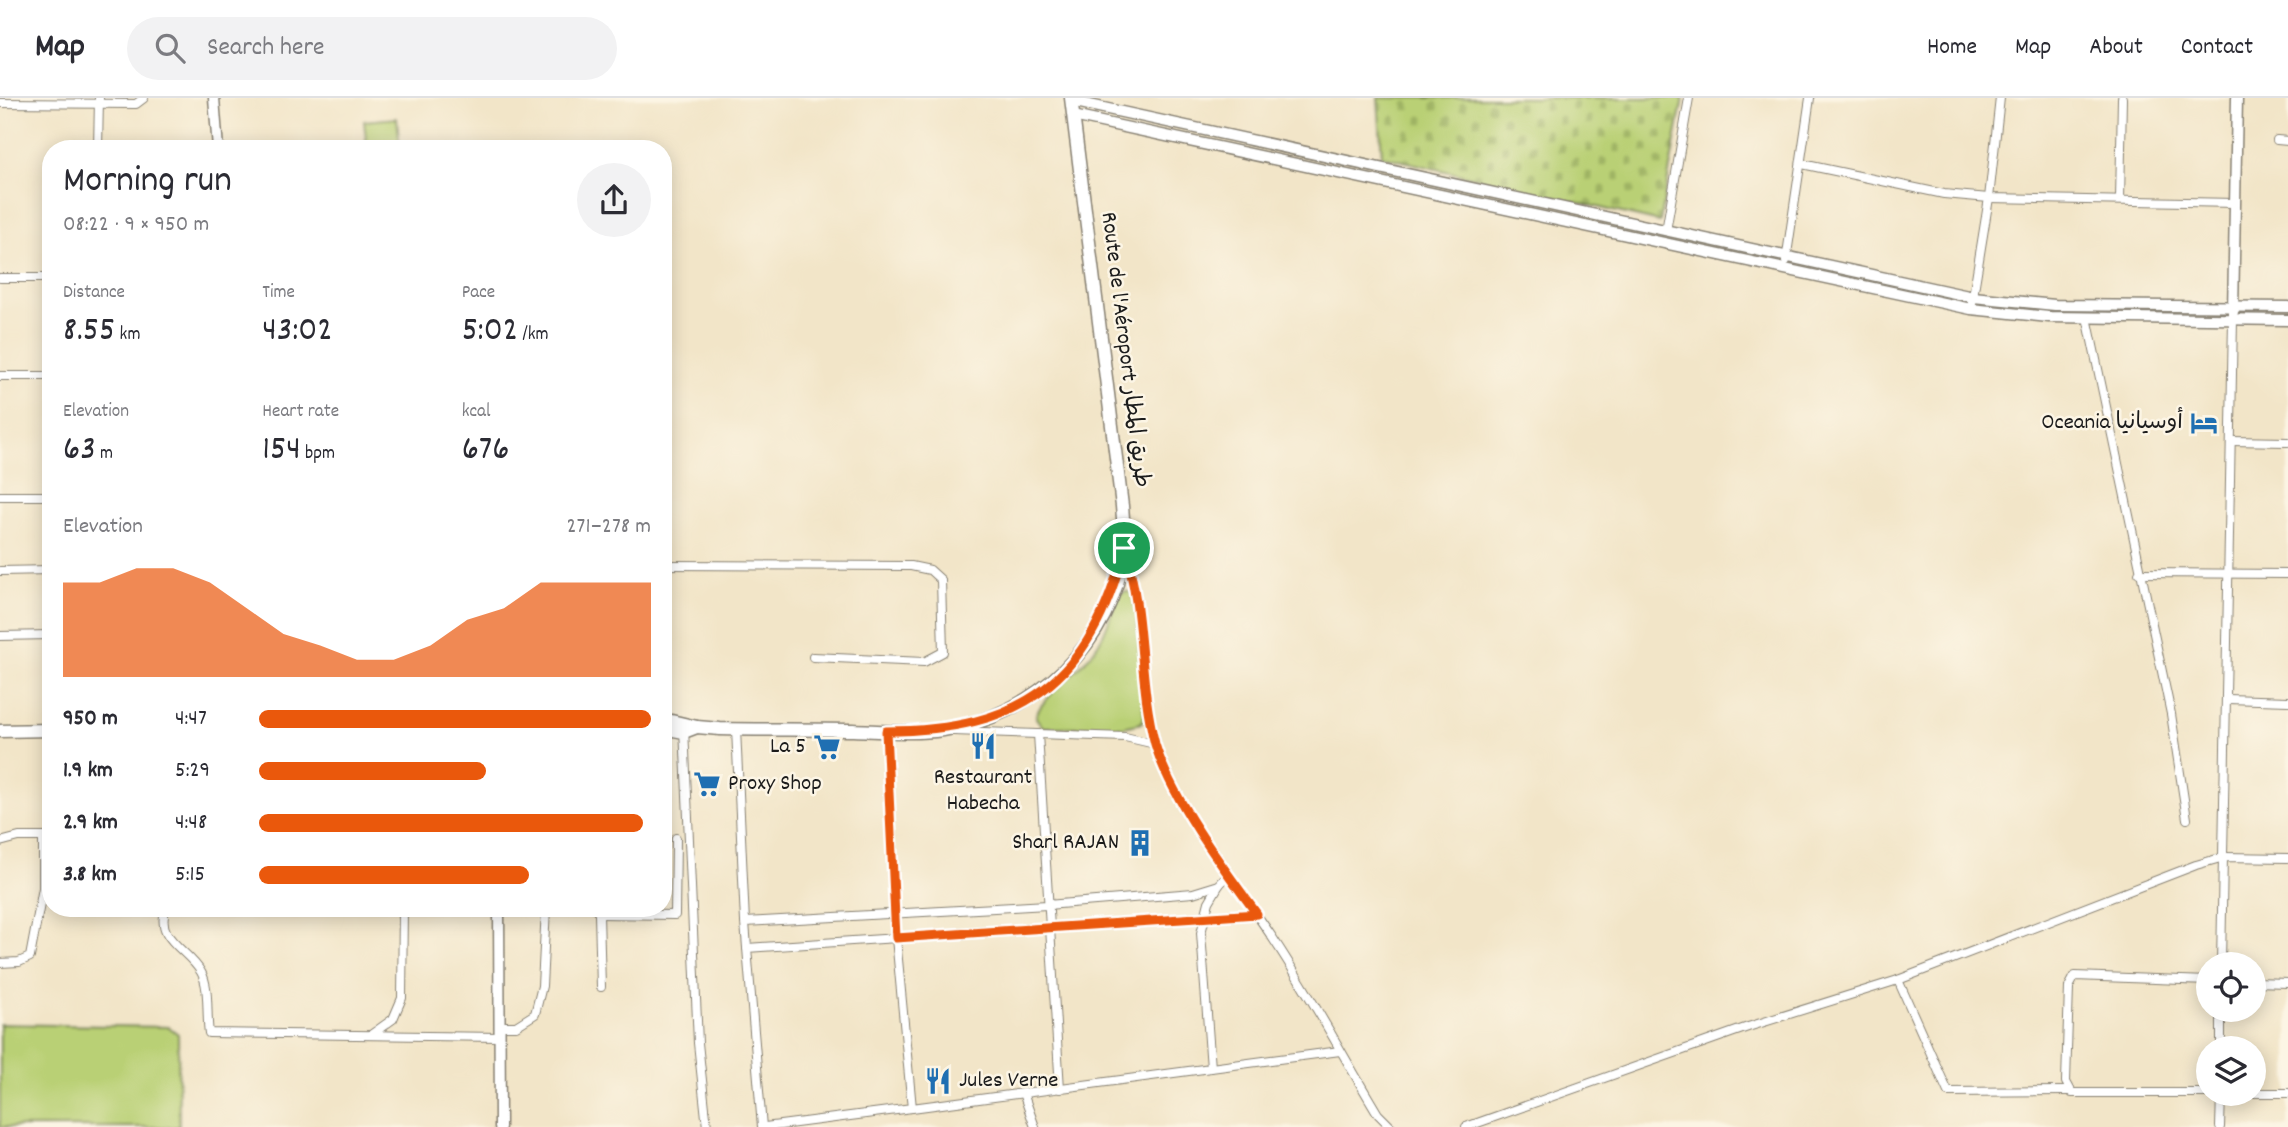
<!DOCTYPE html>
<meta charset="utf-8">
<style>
:root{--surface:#fff;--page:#f2f2f3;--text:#2b2b33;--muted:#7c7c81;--line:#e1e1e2;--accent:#ea580c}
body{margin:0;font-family:Dekko,"Playpen Sans Arabic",sans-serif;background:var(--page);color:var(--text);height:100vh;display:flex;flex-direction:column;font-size:26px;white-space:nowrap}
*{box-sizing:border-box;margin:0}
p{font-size:23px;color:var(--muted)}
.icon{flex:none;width:38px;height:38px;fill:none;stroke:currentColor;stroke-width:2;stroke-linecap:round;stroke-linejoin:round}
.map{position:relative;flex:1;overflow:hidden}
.drawer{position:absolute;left:42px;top:42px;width:630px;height:777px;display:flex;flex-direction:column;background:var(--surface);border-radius:28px;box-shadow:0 4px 18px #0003}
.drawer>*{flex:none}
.controls{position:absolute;left:2196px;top:854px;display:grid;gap:14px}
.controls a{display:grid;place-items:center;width:70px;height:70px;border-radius:50%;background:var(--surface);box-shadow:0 4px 18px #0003;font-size:35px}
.pin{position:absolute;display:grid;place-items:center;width:60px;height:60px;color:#fff;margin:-30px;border:4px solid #fff;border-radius:50%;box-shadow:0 2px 7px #0007}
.round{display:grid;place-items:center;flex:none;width:74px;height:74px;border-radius:37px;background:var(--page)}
.head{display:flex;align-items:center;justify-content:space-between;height:119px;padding:0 21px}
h1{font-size:38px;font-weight:600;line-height:52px}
.stats{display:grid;grid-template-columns:repeat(3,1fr);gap:10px;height:119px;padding:7px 21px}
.stats div{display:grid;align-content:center}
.stats b{font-size:35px;font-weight:600}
.stats small{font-size:19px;font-weight:400}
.stats p{font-size:19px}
.chart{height:196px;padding:14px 21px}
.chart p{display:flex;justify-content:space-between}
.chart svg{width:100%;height:126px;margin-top:7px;fill:var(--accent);opacity:.7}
ul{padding:0 21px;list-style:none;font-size:23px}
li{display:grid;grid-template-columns:112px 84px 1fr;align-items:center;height:52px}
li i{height:18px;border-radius:9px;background:var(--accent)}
header{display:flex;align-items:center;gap:42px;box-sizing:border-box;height:98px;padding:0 35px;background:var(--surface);border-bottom:2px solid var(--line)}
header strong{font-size:33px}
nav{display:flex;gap:38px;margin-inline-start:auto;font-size:24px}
.search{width:490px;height:63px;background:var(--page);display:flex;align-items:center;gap:18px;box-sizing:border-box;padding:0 24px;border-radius:38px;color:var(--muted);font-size:26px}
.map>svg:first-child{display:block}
.grass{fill:#b9d074;stroke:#6a7648;stroke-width:2}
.cemetery{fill:url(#cemetery-stones);stroke:#6a7648;stroke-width:2}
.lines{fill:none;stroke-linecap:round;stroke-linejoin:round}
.street-casing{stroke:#878072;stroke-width:10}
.secondary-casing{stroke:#878072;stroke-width:13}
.primary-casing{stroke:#878072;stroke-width:15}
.street{stroke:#fff;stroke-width:8}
.secondary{stroke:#fff;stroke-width:10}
.primary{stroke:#fff;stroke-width:12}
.route-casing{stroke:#fff;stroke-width:14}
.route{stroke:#ea580c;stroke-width:9}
.labels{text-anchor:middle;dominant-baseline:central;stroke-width:5;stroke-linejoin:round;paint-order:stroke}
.street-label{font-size:23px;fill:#1c1c1c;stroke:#fcf5e5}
.poi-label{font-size:23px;fill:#1c1c1c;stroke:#fcf5e5;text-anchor:end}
</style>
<header>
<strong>Map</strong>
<div class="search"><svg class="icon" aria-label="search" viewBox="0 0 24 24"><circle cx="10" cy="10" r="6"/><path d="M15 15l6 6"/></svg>Search here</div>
<nav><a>Home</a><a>Map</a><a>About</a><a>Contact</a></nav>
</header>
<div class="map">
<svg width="2288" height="1029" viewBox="0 0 2288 1029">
<defs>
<pattern id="cemetery-stones" width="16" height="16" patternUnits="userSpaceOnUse" patternTransform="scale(1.75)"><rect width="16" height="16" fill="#b9d074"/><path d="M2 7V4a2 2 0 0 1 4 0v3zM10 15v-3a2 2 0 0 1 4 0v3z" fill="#9eb264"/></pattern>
</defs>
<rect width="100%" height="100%" fill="#fcf5e5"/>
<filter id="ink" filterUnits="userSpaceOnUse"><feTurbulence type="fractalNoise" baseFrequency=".0143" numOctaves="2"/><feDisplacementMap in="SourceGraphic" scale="14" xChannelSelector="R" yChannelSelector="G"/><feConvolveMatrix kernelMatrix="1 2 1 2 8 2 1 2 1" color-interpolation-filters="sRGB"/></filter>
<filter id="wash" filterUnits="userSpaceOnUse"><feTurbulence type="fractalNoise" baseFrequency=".00686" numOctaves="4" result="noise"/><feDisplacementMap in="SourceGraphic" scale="28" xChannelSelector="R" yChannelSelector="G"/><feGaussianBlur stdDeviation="1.57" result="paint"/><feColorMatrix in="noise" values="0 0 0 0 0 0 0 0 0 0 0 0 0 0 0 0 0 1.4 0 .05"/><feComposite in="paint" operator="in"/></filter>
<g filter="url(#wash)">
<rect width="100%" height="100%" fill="#f2e5c8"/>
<!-- grass -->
<g class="grass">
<path d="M397,20L400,51H367L364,23Z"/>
<path d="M1127,493L1132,496L1137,516L1144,620L1141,625L1124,629H1043L1036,620C1035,605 1081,571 1092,555C1106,537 1109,519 1118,500C1121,494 1121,495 1127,493Z"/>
<path d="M0,926L169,929L178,936L179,1029H0Z"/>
</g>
<!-- cemetery -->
<path class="cemetery" d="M1378,0H1683L1660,124L1382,58Z"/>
</g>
<g filter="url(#ink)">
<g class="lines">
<defs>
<g id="street">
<path d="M0,5L136,6L144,0"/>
<path d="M2277,42L2288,43"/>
<path d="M98,51L99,0"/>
<path d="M1802,66L1944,96L1989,100L2235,105"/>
<path d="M2120,102L2122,0"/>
<path d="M1666,133L1689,0"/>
<path d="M1786,163L1810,0"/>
<path d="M0,180H51"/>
<path d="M1971,211L1989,100L2000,0"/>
<path d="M2087,219L2171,616L2187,721"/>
<path d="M0,278H51"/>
<path d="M2231,343L2288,344"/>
<path d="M0,398H51"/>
<path d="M1125,453C1146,516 1137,584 1156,647C1176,714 1236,784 1274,842C1311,898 1343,958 1378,1016L1391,1029"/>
<path d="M663,467L911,468L930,472L941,482L943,554L924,564L813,559"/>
<path d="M0,473L51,472"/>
<path d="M2139,475L2288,476"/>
<path d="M0,538L51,537"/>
<path d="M2228,601L2288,603"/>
<path d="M684,630L698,945L707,1029"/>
<path d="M736,631L745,824L1047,807L1193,795L1219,787L1228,777"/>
<path d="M886,633L896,840L912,1010L1211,970L1201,835L1209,804L1219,787"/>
<path d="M953,633L1125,639L1155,646"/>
<path d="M1038,636L1060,991"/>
<path d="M0,744L19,739H51"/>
<path d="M166,810C154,841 188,851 201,874C210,889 206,917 209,935L500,939"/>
<path d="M596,810L599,816L601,889"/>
<path d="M599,816L675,817L676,740"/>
<path d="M745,824L747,850"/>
<path d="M0,865L19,864L30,859L43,790V739"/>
<path d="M2221,866L2233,221"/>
<path d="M1898,882L1948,994L2068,993"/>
<path d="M2208,883L2075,878L2069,889L2066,984L2072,995H2208"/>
<path d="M2254,884L2288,885"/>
<path d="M2221,912V950"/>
<path d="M500,928H516L535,916L542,888L546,810"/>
<path d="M372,936L393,921L402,900L403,810"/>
<path d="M1211,970L1340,953"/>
<path d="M1023,995L1035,1029"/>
<path d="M2254,995H2288"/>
<path d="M762,1029L747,850L1257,816"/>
<path d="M765,1029L912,1010"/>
<path d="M1466,1029L1748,929L1898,882L2196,767L2224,759L2288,760"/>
<path d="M2220,1029L2221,996"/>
</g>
<g id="secondary">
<path d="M214,0L218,51"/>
<path d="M1071,3L1973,199L2055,207L2288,209"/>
<path d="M1073,18L1971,211L2049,219L2288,222"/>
<path d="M2233,214L2237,0"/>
<path d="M499,810L500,1029"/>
</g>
<g id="primary">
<path d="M663,621L697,629L720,631C764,632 808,631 853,632C882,633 913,636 943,632C1034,619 1114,545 1124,451C1125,437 1123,422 1122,408L1071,0"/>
<path d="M663,630L684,634L697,629"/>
<path d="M0,633L51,632"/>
</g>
</defs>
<!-- street casing -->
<use href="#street" class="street-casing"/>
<!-- secondary casing -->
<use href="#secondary" class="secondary-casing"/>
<!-- primary casing -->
<use href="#primary" class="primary-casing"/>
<!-- street -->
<use href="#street" class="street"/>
<!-- secondary -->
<use href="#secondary" class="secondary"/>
<!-- primary -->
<use href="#primary" class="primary"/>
</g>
</g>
<g class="lines" filter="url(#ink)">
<defs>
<path id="route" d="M1124,450C1145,514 1138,582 1155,646C1171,700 1223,770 1257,816L896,840L886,633C1021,633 1092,583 1124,450Z"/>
</defs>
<!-- route casing -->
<use href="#route" class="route-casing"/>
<!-- route -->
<use href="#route" class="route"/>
</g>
<!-- icons -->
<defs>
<symbol id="hotel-bare" viewBox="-9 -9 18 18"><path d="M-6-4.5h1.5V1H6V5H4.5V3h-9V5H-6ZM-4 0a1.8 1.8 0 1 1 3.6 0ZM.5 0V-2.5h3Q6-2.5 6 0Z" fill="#1f6fb2" stroke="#fcf5e5" stroke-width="2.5" paint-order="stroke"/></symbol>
<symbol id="restaurant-bare" viewBox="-9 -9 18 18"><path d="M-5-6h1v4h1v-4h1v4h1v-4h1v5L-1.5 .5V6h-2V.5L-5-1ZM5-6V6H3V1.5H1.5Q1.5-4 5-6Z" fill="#1f6fb2" stroke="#fcf5e5" stroke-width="2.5" paint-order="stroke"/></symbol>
<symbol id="supermarket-bare" viewBox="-9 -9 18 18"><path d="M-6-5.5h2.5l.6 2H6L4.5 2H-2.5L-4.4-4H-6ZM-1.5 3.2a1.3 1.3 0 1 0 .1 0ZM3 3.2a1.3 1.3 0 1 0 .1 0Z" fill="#1f6fb2" stroke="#fcf5e5" stroke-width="2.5" paint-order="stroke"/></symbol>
<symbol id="building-bare" viewBox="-9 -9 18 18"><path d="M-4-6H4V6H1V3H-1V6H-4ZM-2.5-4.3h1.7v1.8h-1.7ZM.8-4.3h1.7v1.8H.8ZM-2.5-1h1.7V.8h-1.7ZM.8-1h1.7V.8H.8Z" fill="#1f6fb2" stroke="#fcf5e5" stroke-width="2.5" paint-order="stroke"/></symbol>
</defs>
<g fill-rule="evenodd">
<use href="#hotel-bare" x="2185" y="306" width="38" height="38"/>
<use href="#restaurant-bare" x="964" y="629" width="38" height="38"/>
<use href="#supermarket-bare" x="808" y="630" width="38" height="38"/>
<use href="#supermarket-bare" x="688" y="667" width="38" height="38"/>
<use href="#building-bare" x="1121" y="726" width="38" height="38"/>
<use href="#restaurant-bare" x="919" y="964" width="38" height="38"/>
</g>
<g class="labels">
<!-- street labels -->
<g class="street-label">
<text transform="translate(1124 252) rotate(83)">Route de l'Aéroport طريق المطار</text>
</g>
<!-- poi labels -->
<g class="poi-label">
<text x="2183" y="325">Oceania أوسيانيا</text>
<text x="806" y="649">La 5</text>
<text x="983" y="680" text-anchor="middle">Restaurant<tspan x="983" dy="26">Habecha</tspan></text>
<text x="728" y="686" text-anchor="start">Proxy Shop</text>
<text x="1119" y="745">Sharl RAJAN</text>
<text x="959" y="983" text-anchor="start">Jules Verne</text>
</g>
</g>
</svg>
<div class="controls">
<a><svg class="icon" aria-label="locate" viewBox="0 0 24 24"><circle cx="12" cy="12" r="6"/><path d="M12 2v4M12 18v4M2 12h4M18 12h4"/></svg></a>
<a><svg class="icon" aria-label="layers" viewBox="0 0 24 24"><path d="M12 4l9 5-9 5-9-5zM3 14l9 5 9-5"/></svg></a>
</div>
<div class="pin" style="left:1124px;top:450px;background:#1e9e55"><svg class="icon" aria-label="arrive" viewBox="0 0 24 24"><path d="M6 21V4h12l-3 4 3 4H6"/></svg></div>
<section class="drawer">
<div class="head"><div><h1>Morning run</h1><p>08:22 · 9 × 950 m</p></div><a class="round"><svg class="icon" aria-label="share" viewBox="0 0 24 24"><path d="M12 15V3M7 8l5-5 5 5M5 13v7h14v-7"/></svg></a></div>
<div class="stats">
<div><p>Distance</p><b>8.55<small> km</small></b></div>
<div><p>Time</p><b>43:02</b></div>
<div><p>Pace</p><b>5:02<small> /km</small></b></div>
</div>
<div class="stats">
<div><p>Elevation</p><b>63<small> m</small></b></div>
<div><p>Heart rate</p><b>154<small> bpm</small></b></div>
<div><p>kcal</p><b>676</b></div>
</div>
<div class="chart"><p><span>Elevation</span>271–278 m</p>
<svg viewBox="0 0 160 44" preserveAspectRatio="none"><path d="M0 44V11L10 11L20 6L30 6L40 11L50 20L60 29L70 33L80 38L90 38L100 33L110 24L120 20L130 11L140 11L150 11L160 11V44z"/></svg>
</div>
<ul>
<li><b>950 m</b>4:47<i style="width:100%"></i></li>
<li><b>1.9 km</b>5:29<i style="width:58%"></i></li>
<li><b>2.9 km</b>4:48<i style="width:98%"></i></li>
<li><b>3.8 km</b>5:15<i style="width:69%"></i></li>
</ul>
</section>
</div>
